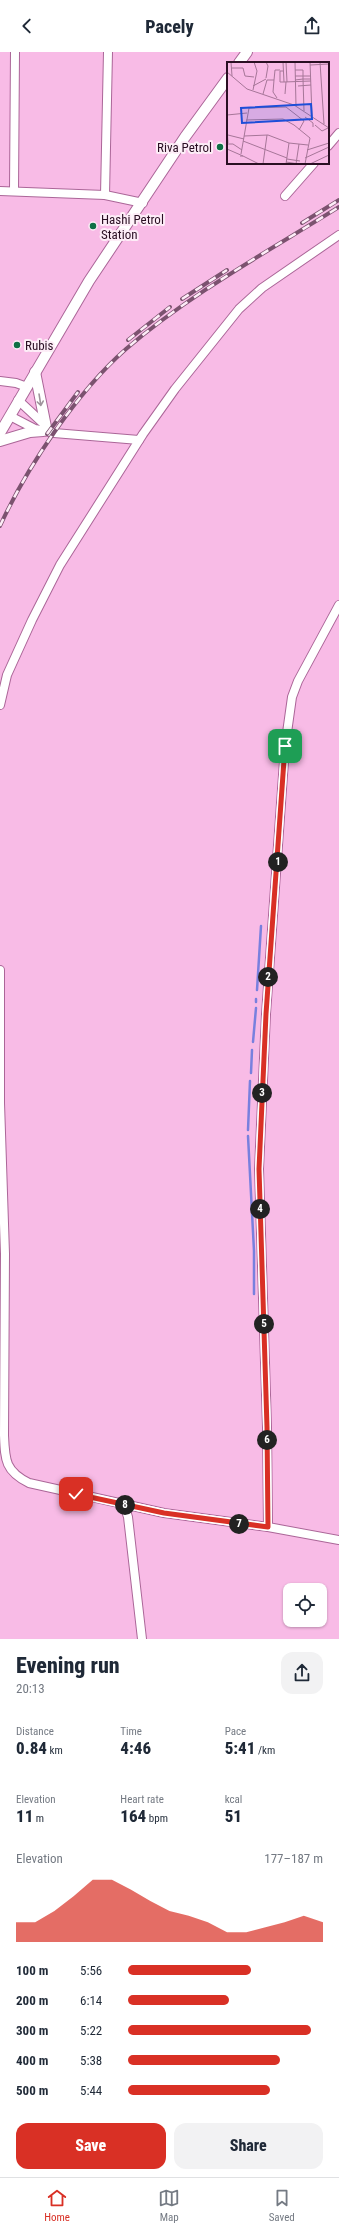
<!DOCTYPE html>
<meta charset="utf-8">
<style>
:root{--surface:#fff;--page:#f2f2f3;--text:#1f2937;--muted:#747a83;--line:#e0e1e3;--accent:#d93025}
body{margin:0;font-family:"Roboto Condensed",sans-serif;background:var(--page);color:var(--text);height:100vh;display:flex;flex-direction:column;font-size:15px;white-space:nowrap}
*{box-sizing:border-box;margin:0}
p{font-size:13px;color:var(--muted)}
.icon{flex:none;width:22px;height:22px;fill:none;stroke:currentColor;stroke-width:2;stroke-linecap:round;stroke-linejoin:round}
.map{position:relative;height:1587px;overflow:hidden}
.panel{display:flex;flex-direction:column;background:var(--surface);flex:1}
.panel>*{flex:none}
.buttons{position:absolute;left:283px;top:1531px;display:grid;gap:8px}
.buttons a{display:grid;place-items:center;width:44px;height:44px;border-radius:8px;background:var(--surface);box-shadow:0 1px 3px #0004;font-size:20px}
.pin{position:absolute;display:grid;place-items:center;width:34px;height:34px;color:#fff;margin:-17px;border-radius:8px;box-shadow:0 2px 6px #0006}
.km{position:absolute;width:20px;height:20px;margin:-10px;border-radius:50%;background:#222;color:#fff;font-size:11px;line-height:20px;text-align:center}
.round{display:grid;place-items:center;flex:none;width:42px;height:42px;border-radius:12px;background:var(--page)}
.summary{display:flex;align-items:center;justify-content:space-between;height:68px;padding:0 16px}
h1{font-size:22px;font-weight:800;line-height:30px}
.figures{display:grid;grid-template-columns:repeat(3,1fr);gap:6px;height:68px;padding:4px 16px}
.figures div{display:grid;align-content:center}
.figures b{font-size:17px;font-weight:800}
.figures small{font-size:11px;font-weight:400}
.figures p{font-size:11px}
.chart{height:112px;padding:8px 16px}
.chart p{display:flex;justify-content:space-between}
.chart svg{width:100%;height:72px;margin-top:4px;fill:var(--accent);opacity:.7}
.action{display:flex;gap:8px;margin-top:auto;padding:8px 16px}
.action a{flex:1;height:46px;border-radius:12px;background:var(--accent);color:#fff;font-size:16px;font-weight:800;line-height:46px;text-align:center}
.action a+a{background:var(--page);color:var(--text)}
ul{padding:0 16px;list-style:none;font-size:13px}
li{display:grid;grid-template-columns:64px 48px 1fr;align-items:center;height:30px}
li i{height:10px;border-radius:5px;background:var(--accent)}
header{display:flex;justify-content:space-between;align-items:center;height:52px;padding:0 16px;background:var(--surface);font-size:18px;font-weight:800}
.tabs{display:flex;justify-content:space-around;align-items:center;height:56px;border-top:1px solid var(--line);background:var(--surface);font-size:11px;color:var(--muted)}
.tabs a{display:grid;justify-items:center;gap:2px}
.tabs .selected{color:var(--accent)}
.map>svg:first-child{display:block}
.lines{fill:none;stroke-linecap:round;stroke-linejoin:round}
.stream{stroke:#7880de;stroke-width:2.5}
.minor-casing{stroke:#ab6698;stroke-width:10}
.major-casing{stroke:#ab6698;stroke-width:12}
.minor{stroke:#fff;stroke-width:8}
.major{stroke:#fff;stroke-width:10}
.rail-casing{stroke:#7b526f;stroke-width:4}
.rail{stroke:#fdedf7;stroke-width:2.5;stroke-dasharray:8;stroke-linecap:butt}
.oneway{stroke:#9f939c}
.route-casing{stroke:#fff;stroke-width:8}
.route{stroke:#d93025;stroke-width:5}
.poi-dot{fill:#0f7046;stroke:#fdedf7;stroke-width:1.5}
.labels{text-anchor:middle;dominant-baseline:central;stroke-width:4;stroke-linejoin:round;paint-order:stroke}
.poi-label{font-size:13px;fill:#2a0f23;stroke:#fdedf7;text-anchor:start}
.inset-road{fill:none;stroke:#a67698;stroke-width:1}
.view{fill:#1d4ed8;fill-opacity:0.15;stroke:#1d4ed8;stroke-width:2}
.inset-edge{fill:none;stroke:#2a0f23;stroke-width:2}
</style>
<header><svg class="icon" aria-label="back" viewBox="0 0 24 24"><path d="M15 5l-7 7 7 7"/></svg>Pacely<svg class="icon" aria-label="share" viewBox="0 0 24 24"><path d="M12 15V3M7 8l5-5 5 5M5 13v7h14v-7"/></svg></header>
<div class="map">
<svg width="339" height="1587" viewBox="0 0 339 1587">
<rect width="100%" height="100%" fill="#f8bbe6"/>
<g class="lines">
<!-- stream -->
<g class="stream">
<path d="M257,938L261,874"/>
<path d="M256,950V947"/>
<path d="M253,990L256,956"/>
<path d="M251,1021L252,998"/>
<path d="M248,1078L250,1029"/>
<path d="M248,1084L254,1199V1242"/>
</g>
<defs>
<g id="minor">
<path d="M328,94L339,81"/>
<path d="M14,138L15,0"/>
<path d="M0,139L105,143L143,151"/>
<path d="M105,143L108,0"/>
<path d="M285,144L314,111"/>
<path d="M0,329L16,331L27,335"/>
<path d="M18,348L46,374"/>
<path d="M10,364L35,377L54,381L139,388"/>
<path d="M0,653L7,623L32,568L60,513L143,382L175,337L239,257L262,236L339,183"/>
<path d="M0,918V1051L5,1202L4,1383C5,1408 5,1419 29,1431L164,1461L268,1475L339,1488"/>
<path d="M124,1453L128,1465L142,1587"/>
<path d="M268,1475L267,1375L259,1117L266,962L285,695L292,645L298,629L339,553"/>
</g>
<g id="major">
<path d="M239,11L247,0"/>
<path d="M35,320L46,375"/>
<path d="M0,381L89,229L185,85L228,26"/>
<path d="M0,389L30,380L43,379"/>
</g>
</defs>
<!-- minor casing -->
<use href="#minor" class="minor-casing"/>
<!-- major casing -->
<use href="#major" class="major-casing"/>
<!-- minor -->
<use href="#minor" class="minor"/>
<!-- major -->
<use href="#major" class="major"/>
<defs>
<g id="rail">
<path d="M302,171L339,148"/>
<path d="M182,247L227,218"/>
<path d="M128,288L170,255"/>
<path d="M47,382L78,340"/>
<path d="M0,474C27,415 77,340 126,297C190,242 267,200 339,155"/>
</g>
</defs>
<!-- rail casing -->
<use href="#rail" class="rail-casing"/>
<!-- rail -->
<use href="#rail" class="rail"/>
</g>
<!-- one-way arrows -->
<defs><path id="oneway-shaft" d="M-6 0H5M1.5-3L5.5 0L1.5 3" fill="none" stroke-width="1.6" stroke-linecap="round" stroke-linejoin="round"/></defs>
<use class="oneway" href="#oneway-shaft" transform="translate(40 348) rotate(81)"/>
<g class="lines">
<defs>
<path id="route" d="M76,1442L164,1461L268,1475L267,1375L259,1117L266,962L285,694"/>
</defs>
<!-- route casing -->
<use href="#route" class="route-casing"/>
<!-- route -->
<use href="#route" class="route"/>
</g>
<!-- markers -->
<g class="poi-dot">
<circle cx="220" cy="95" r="4"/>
<circle cx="93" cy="174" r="4"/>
<circle cx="17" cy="293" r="4"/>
</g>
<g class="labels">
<!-- poi labels -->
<g class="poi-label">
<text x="212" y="95" text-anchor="end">Riva Petrol</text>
<text x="101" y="167">Hashi Petrol<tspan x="101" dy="15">Station</tspan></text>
<text x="25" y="293">Rubis</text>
</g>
</g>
<!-- overview -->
<g transform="translate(227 10)">
<rect width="102" height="102" fill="#f8bbe6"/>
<path class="inset-road" d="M4,0L5,14M56,0L57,20L84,19M59,0L60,20M68,0L69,44M83,0L85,54M93,0L97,62M83,3L102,2M5,6H16L18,14L27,15M68,8H76V17H84M56,9H53V20H57M0,10L20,27L67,43L102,66M68,14H84M39,16L41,4L39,0M47,18L48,8H53M68,18L76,17L77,49M26,24L39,17M71,24L84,23M26,28L30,9L27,0M36,32L40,18H47L46,30L50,36M58,32L59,20M0,53L20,51M78,55L86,61V65M19,58L56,57L67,63L83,76L78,102M88,63L95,69L101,66M0,66L1,81M1,73L17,77M17,74L41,73L62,81L81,83M16,79L60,96M0,82H6L15,88M0,87L16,94H13M80,88L102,81M14,92L22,46L59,45L77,59L72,68M16,94L32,102M78,96L102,85M60,97L73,99M59,100L72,102M36,102L40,73M59,102L62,81M69,102L72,82M83,102L102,93"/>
<path class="view" d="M84,42L85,57L15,61L14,46Z"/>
<rect width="102" height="102" class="inset-edge"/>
</g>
</svg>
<div class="buttons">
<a><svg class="icon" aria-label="locate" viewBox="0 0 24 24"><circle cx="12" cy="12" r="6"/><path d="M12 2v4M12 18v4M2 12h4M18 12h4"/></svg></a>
</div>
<div class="pin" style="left:285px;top:694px;background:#1e9e55"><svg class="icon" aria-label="arrive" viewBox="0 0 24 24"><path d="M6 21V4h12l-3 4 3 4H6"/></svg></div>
<div class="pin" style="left:76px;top:1442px;background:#d93025"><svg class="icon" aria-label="check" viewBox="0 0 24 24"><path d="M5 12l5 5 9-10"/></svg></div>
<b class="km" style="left:278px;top:810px">1</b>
<b class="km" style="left:268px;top:925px">2</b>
<b class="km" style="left:262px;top:1041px">3</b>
<b class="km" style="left:260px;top:1157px">4</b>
<b class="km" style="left:264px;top:1272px">5</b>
<b class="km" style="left:267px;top:1388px">6</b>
<b class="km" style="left:239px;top:1472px">7</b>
<b class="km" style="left:125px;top:1453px">8</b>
</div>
<section class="panel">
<div class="summary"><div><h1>Evening run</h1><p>20:13</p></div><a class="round"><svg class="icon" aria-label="share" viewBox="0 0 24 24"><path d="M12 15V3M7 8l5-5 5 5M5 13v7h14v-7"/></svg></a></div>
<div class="figures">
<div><p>Distance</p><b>0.84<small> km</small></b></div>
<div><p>Time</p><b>4:46</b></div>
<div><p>Pace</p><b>5:41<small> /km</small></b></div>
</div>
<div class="figures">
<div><p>Elevation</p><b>11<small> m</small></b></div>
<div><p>Heart rate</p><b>164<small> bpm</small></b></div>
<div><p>kcal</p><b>51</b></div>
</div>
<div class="chart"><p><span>Elevation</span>177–187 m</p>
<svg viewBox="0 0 160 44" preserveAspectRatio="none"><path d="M0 44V32L10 32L20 25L30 16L40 6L50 6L60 12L70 19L80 25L90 28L100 32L110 38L120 38L130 35L140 32L150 28L160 32V44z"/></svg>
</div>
<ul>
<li><b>100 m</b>5:56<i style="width:63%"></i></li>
<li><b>200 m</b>6:14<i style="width:52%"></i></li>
<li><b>300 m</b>5:22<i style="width:94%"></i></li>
<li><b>400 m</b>5:38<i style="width:78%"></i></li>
<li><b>500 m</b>5:44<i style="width:73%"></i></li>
</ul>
<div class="action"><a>Save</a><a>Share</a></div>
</section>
<nav class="tabs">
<a class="selected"><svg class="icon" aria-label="home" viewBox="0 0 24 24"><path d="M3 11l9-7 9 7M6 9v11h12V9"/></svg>Home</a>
<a><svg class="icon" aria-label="map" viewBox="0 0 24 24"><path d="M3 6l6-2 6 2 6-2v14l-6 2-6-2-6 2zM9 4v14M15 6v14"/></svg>Map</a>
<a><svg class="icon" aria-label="saved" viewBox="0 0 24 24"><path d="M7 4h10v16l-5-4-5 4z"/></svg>Saved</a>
</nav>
